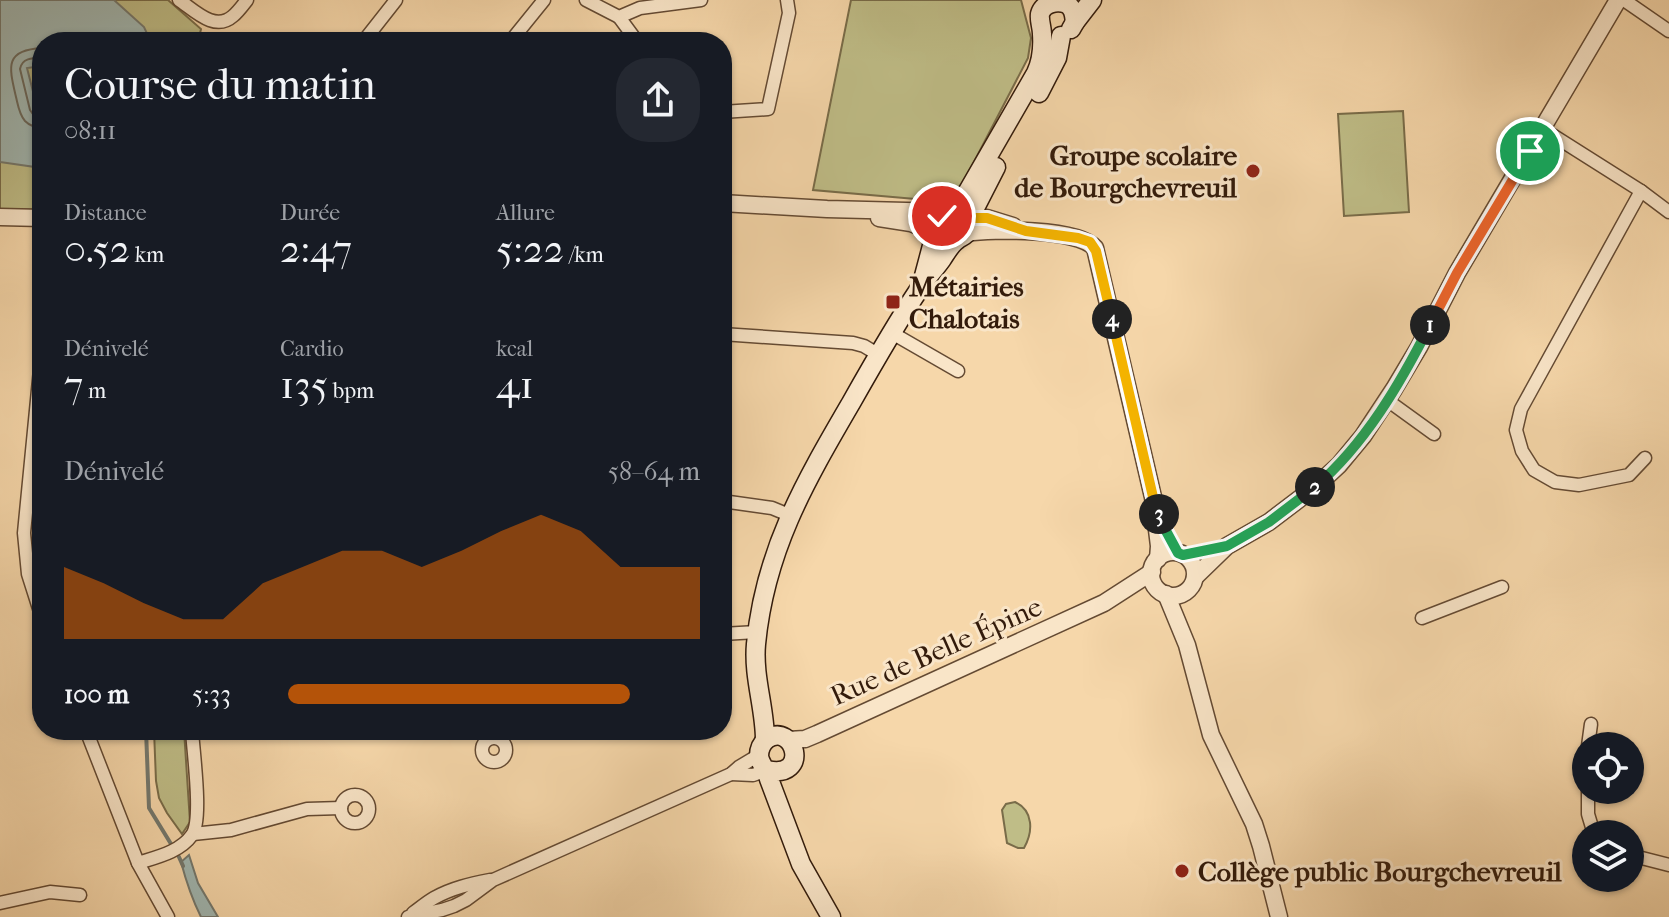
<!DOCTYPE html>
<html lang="fr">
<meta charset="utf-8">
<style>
:root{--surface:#171b24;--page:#242831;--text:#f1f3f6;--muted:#9ea1a6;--accent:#b45309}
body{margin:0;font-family:"IM FELL French Canon",serif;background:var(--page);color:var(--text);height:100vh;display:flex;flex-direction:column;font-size:30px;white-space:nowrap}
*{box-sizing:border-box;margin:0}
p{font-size:26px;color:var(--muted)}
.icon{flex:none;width:44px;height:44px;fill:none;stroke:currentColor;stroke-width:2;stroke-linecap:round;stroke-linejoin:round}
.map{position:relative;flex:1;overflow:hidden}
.details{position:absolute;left:32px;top:32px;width:700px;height:708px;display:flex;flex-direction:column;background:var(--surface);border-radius:32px;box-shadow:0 2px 6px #0004}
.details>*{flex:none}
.buttons{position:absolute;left:1572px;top:732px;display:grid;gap:16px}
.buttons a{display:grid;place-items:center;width:72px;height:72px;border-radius:50%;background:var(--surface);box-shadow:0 2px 6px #0004;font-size:40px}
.pin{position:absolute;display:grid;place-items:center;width:68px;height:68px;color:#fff;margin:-34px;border:4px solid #fff;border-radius:50%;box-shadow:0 2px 8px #0007}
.km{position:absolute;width:40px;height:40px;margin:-20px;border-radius:50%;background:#222;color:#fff;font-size:22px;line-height:40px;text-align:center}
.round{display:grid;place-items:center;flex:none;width:84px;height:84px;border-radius:32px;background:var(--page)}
.head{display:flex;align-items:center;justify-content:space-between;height:136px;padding:0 32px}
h1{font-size:44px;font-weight:600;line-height:60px}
.metrics{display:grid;grid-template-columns:repeat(3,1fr);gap:12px;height:136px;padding:8px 32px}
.metrics div{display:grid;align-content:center}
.metrics b{font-size:40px;font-weight:600}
.metrics small{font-size:22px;font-weight:400}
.metrics p{font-size:22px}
.chart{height:224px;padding:16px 32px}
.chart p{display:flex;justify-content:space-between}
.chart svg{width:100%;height:144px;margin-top:8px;fill:var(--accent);opacity:.7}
ul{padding:0 32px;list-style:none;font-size:26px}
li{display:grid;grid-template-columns:128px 96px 1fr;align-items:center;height:60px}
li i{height:20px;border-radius:10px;background:var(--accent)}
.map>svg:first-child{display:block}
.green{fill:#bfbd87;stroke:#796c49;stroke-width:2}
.water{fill:#a0b7b2;stroke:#74796f;stroke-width:2}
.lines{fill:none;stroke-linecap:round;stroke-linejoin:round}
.shore{stroke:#6a695e;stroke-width:2}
.stream{stroke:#74796f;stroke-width:4}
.minor-casing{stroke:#644a33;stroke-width:15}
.tertiary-casing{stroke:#644a33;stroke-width:19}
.secondary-casing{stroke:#331b0b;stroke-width:21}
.minor{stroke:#f9e5c8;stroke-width:12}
.tertiary{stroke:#f9e5c8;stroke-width:16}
.secondary{stroke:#f9e5c8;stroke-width:18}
.split-1-casing{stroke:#fff;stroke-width:16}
.split-2-casing{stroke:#fff;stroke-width:16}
.split-3-casing{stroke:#fff;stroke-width:16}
.split-4-casing{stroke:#fff;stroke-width:16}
.split-5-casing{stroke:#fff;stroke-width:16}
.split-1{stroke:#f0652b;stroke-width:10}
.split-2{stroke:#22a559;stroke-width:10}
.split-3{stroke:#22a559;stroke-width:10}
.split-4{stroke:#f5b400;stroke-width:10}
.split-5{stroke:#f5b400;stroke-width:10}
.poi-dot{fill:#8f2418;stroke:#f9e5c8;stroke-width:3}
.labels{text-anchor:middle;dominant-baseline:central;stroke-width:6;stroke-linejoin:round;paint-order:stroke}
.poi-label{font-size:28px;font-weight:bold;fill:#331b0b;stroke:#f9e5c8;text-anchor:start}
.street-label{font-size:28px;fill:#331b0b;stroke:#f9e5c8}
</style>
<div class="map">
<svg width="1669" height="917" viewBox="0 0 1669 917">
<rect width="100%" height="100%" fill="#f6d7aa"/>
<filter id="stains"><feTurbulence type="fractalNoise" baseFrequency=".0025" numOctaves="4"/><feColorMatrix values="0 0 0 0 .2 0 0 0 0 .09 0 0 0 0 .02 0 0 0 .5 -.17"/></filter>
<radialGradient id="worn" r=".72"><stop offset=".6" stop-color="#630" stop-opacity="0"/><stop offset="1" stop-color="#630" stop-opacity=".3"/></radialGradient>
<!-- green -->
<g class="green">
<path d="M0,0H168L201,29L198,42H42V210L0,209Z"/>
<path d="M851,0H1021L1031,38L1028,58L962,185L949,196L927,200L813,190Z"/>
<path d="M1403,111L1409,212L1344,216L1338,114Z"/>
<path d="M154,730H184L190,822L182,834L167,813L159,798L156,781Z"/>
<path d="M1015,802C1034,811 1033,832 1024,848H1018L1007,843L1002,810L1006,804Z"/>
</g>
<!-- water -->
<g class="water">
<path d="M0,0H114L144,27L151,42H42V66L27,68L37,107L42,113V168L0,162Z"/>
<path d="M189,855L198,883L218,917H201C192,899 186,881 181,862Z"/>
</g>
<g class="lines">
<!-- shore -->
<g class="shore">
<path d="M42,48C4,50 9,67 16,97C18,105 19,114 25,121C30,126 35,127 42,128"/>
<path d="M42,58C32,58 22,58 20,69L30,110L35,117L42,118"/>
</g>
<!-- stream -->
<path class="stream" d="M146,730L149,808L179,857L183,866"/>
<defs>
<g id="minor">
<path d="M179,0C195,11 215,32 233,16C238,12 243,5 247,0"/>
<path d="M586,0L619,17L640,8L701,0"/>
<path d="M1624,0L1669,31"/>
<path d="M619,17L633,36V42"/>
<path d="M363,42L396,0"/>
<path d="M510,42L544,0"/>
<path d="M722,112L768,109L789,13L787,0"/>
<path d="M1543,129L1641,191L1669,212"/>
<path d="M1641,191L1521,409L1516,430L1522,451L1534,470L1555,482L1579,485L1629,475L1645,458"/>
<path d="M892,333L958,371"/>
<path d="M722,334L853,343L864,346L879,355"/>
<path d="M42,349L24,533L28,574L42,618"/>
<path d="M1387,400L1434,434"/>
<path d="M722,501L772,508L789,515"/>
<path d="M1422,618L1502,587"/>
<path d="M722,634L757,632"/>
<path d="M86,730L138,863L168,917"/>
<circle cx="494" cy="750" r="12"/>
<path d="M1588,746L1591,724"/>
<path d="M731,774L753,775L767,770"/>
<path d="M1588,790V814L1594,834"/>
<circle cx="355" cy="809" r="14"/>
<path d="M193,834L231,830L307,809L341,808"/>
<path d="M1630,855L1669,865"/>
<path d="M138,863C157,857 180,852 192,835C203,820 193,751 192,730"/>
<path d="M0,903L50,892L80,895"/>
<path d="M413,913C420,908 427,902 434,898C452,888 470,884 490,880"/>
<path d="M408,917L442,910L454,906L466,900L493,880L731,774L739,767L759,755"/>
</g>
<g id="tertiary">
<path d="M722,203L827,209L946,212"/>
<path d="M0,217L42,218"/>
<path d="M879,218L911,223L928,230H941"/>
<path d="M968,218H987L1013,226"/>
<path d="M967,233C993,229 1078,228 1095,248L1153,497L1159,546L1158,559"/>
<circle cx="1173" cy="574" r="22"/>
<path d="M1195,577L1227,546L1269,522L1315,487L1339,465L1363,436L1394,389L1419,347L1457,273L1618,0"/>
<path d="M1166,594L1187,645L1211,735L1254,824L1261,846L1279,917"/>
<path d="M788,740L805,739L817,734L1104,603L1152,572"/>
</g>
<g id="secondary">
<path d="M1071,29L1075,22L1092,0"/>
<path d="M1039,93L1057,58L1061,36"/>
<path d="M954,209L968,191L1036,73C1042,60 1043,48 1042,34C1042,27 1039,21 1040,14C1043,3 1057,0 1067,4C1074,9 1074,15 1075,22"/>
<path d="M968,216L973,212L996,167"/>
<path d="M924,276L933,242L941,232"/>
<path d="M765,740C765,708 753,677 756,644C765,550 805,482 851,403C873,364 895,325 920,288C926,278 935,269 942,259C946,253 951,244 957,240C962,236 967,236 969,228C974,210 953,205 942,216C937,229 944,239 957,239"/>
<path d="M767,770C811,780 795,721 767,739C762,743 759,749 759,756C760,764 767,770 769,779L801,864L831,917"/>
</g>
</defs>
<!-- minor casing -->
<use href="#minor" class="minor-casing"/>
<!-- tertiary casing -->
<use href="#tertiary" class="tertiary-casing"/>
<!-- secondary casing -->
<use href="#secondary" class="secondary-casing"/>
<!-- minor -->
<use href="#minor" class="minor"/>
<!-- tertiary -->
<use href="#tertiary" class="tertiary"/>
<!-- secondary -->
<use href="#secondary" class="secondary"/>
</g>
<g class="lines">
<defs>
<path id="split-1" d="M1430,325L1457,273L1530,151"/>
<path id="split-2" d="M1315,487C1365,444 1400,384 1430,325"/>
<path id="split-3" d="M1159,514L1165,529L1178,553L1183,555L1227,546L1269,522L1315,487"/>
<path id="split-4" d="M1112,319L1153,497L1159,514"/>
<path id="split-5" d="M942,216C951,207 961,207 968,218H987L1026,231L1078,238L1090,242L1096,251L1112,319"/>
</defs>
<!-- split-1 casing -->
<use href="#split-1" class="split-1-casing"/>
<!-- split-2 casing -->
<use href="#split-2" class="split-2-casing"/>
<!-- split-3 casing -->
<use href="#split-3" class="split-3-casing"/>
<!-- split-4 casing -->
<use href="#split-4" class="split-4-casing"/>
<!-- split-5 casing -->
<use href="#split-5" class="split-5-casing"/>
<!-- split-1 -->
<use href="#split-1" class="split-1"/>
<!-- split-2 -->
<use href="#split-2" class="split-2"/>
<!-- split-3 -->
<use href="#split-3" class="split-3"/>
<!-- split-4 -->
<use href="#split-4" class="split-4"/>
<!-- split-5 -->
<use href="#split-5" class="split-5"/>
</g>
<!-- markers -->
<g class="poi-dot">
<circle cx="1253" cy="171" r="8"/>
<rect x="885" y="294" width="16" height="16" rx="4"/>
<circle cx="1182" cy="871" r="8"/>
</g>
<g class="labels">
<!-- poi labels -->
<g class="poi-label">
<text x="1237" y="155" text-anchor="end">Groupe scolaire<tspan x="1237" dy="32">de Bourgchevreuil</tspan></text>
<text x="909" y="286">Métairies<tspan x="909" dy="32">Chalotais</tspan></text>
<text x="1198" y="871">Collège public Bourgchevreuil</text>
</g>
<!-- street labels -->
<g class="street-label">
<text transform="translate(936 651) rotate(-24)">Rue de Belle Épine</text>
</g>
</g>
<rect width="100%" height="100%" filter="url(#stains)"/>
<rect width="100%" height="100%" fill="url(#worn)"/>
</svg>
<div class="buttons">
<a><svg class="icon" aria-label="locate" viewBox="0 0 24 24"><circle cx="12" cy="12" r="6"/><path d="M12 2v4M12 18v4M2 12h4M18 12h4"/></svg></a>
<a><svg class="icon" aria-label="layers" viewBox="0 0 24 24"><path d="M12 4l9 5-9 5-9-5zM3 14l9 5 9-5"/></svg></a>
</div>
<div class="pin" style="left:1530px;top:151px;background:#1e9e55"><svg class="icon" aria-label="arrive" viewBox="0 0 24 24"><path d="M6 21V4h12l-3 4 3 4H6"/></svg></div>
<div class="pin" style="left:942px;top:216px;background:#d93025"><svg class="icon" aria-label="check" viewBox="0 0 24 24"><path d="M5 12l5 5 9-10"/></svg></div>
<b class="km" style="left:1430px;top:325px">1</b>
<b class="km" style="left:1315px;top:487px">2</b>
<b class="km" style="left:1159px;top:514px">3</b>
<b class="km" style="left:1112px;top:319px">4</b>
<section class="details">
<div class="head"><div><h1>Course du matin</h1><p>08:11</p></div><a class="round"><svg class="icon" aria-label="share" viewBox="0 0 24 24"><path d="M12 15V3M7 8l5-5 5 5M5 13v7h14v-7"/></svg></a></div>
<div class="metrics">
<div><p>Distance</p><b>0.52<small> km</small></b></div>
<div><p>Durée</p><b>2:47</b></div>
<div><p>Allure</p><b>5:22<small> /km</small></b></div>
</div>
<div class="metrics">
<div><p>Dénivelé</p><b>7<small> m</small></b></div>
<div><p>Cardio</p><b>135<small> bpm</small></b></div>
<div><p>kcal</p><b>41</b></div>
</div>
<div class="chart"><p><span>Dénivelé</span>58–64 m</p>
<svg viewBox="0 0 160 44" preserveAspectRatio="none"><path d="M0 44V22L10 27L20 33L30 38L40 38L50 27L60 22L70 17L80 17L90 22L100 17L110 11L120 6L130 11L140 22L150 22L160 22V44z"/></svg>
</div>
<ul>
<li><b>100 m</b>5:33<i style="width:83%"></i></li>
</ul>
</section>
</div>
